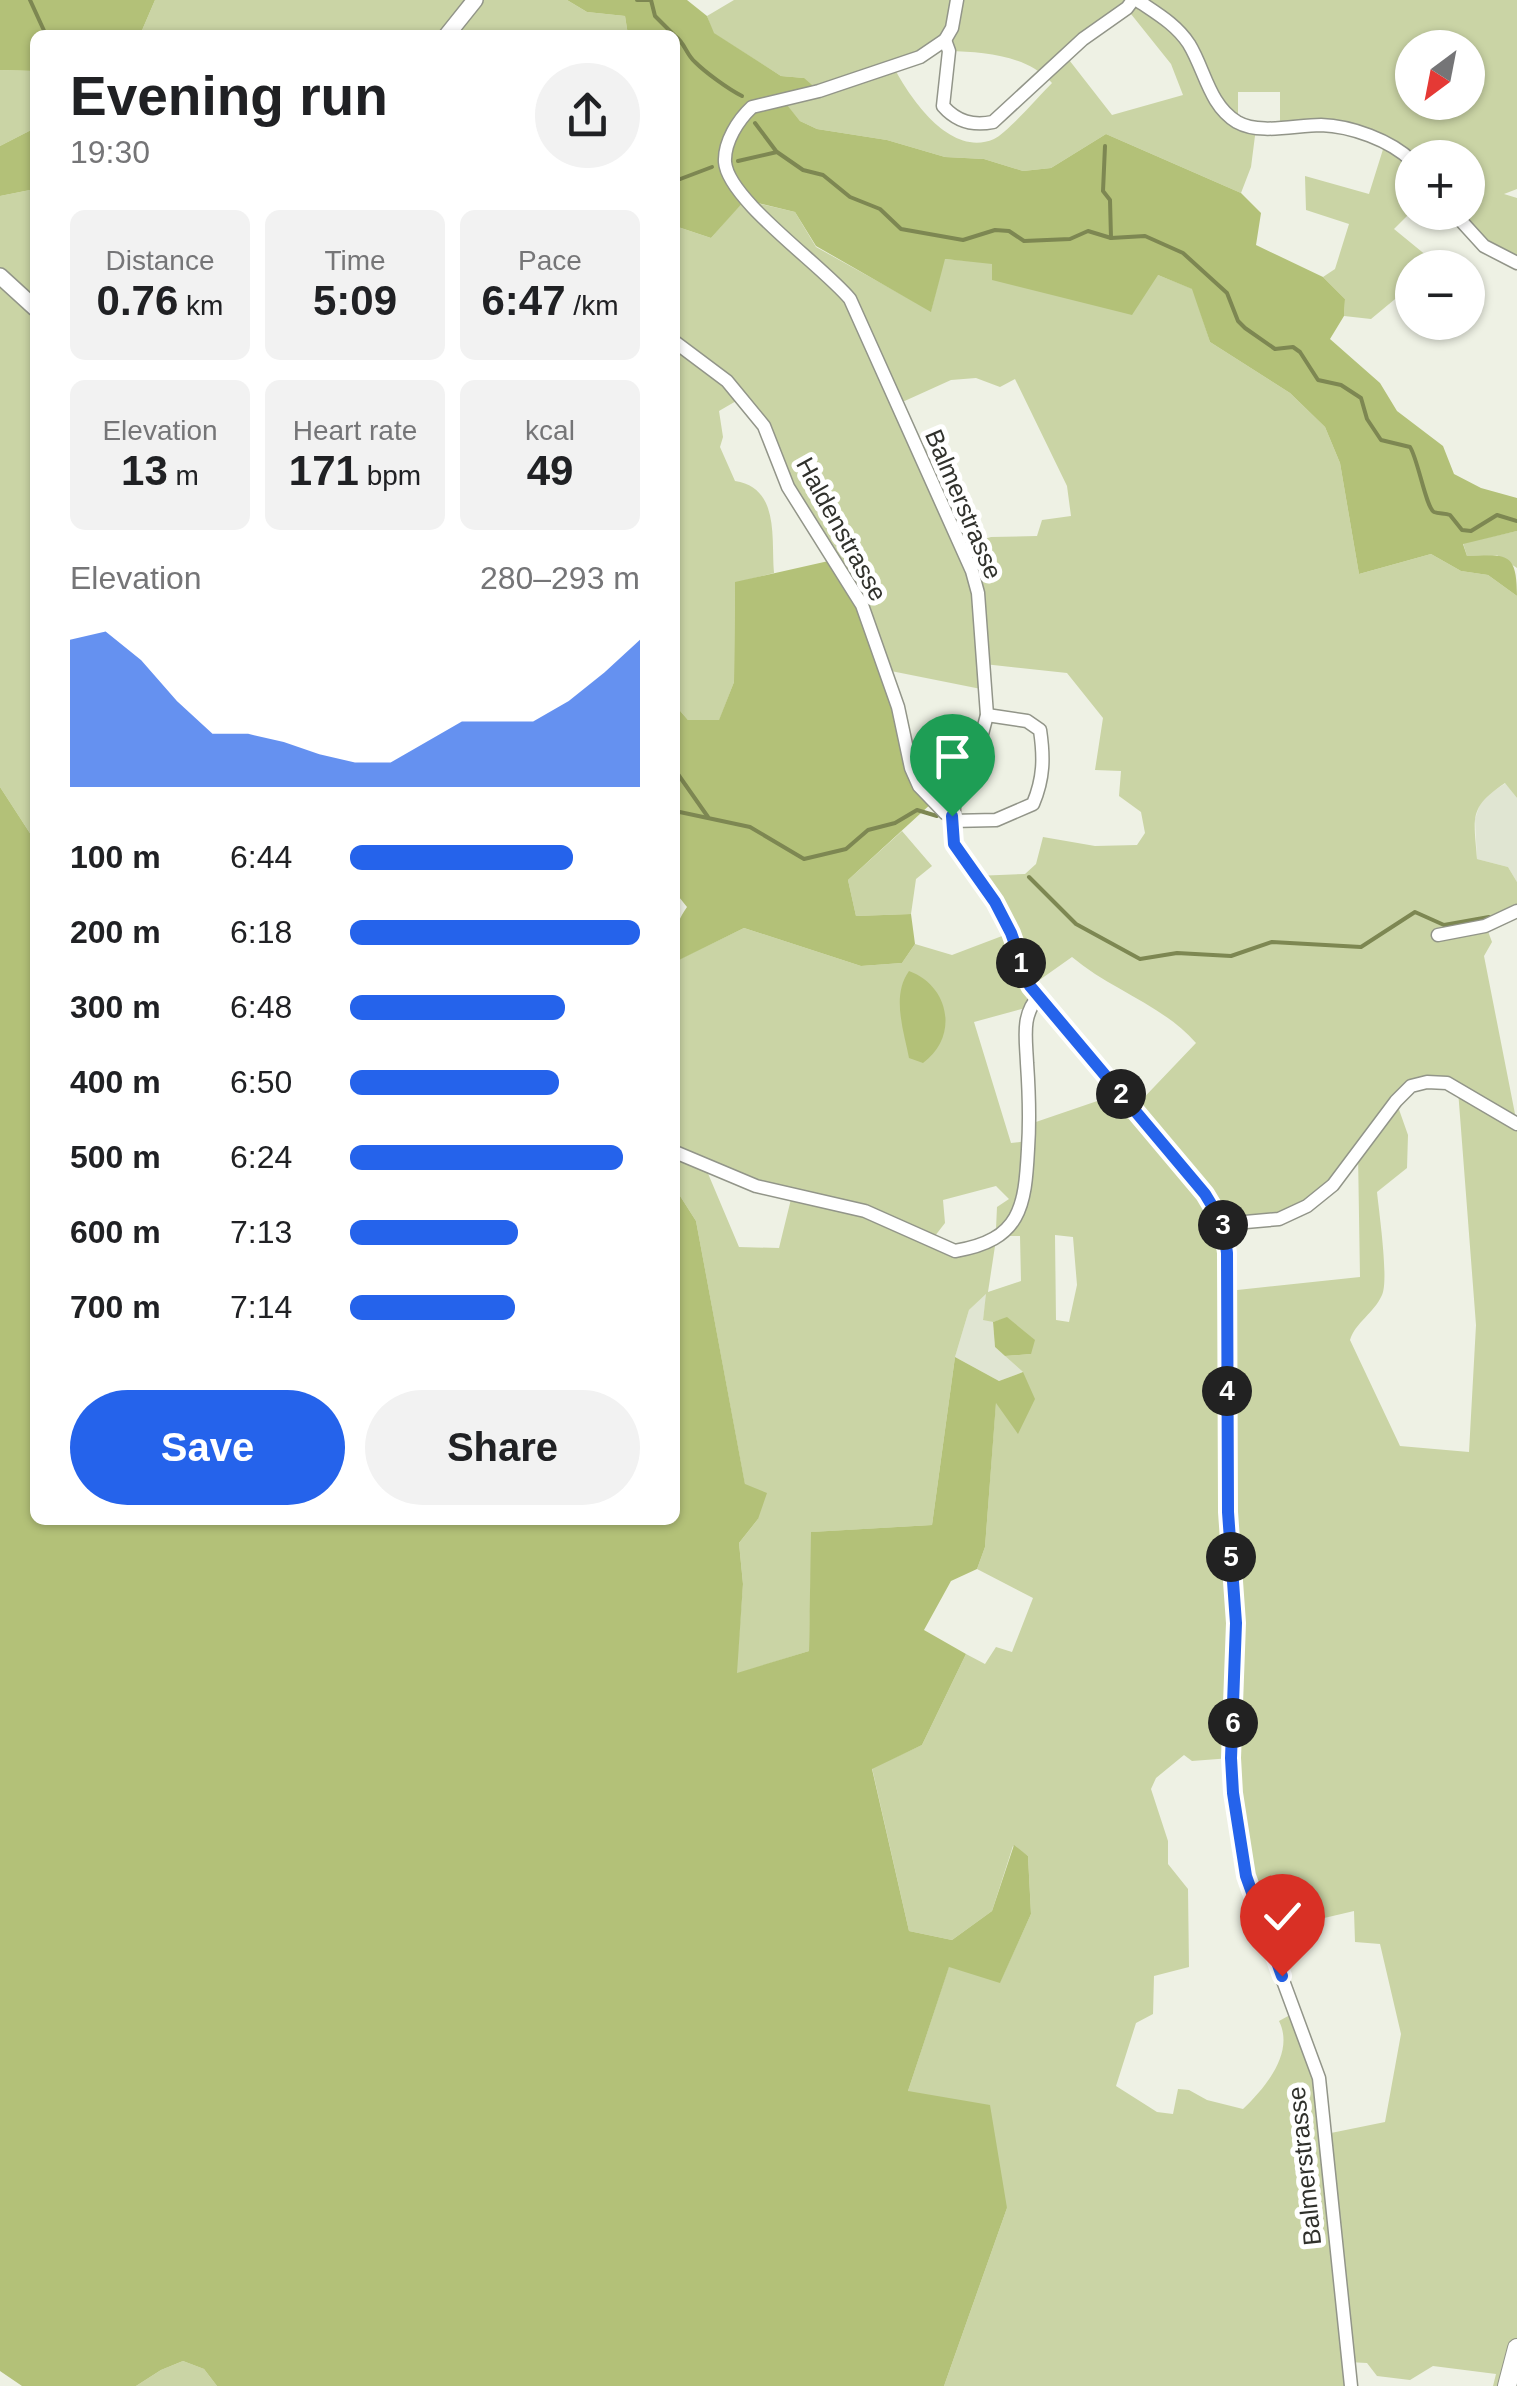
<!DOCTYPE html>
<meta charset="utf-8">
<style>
:root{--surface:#fff;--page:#f2f2f2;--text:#202124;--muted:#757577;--accent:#2563eb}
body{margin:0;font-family:Arial,sans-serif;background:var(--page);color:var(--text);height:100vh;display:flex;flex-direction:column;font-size:38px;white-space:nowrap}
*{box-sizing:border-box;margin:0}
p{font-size:32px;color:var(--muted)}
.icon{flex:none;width:55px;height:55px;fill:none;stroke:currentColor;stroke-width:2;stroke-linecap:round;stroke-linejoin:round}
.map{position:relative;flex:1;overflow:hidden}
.drawer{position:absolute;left:30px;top:30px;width:650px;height:1495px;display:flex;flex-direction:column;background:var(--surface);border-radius:15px;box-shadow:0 2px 8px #0004}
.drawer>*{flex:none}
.needle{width:65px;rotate:212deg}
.tools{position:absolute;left:1395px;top:30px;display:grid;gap:20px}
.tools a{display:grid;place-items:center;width:90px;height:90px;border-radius:50%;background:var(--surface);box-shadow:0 2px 8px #0004;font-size:50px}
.pin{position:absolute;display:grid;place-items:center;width:85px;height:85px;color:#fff;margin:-102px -42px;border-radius:50% 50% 50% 0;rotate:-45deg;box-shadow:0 0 10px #0007}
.pin .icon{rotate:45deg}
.km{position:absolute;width:50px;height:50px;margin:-25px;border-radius:50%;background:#222;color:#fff;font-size:28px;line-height:50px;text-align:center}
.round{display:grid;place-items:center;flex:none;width:105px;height:105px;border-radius:52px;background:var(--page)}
.summary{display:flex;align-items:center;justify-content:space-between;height:170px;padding:0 40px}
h1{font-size:55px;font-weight:800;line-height:75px}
.metrics{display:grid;grid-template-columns:repeat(3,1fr);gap:15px;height:170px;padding:10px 40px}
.metrics div{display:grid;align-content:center;border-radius:15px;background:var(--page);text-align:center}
.metrics b{font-size:42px;font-weight:800}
.metrics small{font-size:28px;font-weight:400}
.metrics p{font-size:28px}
.chart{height:280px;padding:20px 40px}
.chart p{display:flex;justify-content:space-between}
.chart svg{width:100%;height:180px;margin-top:10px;fill:var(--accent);opacity:.7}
.primary-button{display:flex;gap:20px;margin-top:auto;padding:20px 40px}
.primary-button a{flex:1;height:115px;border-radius:60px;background:var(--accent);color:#fff;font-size:40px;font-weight:800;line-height:115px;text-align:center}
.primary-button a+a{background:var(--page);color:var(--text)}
ul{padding:0 40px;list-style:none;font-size:32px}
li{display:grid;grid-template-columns:160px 120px 1fr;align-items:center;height:75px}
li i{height:25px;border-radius:12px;background:var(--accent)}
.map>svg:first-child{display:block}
.built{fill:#e0e5d2}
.green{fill:#cad4a5;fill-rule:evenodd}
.forest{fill:#b3c178}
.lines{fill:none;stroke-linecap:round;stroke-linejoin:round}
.stream{stroke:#7d8752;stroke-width:4}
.minor-casing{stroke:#929589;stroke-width:15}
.tertiary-casing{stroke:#929589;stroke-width:18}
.secondary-casing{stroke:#929589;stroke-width:20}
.minor{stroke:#fff;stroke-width:12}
.tertiary{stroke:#fff;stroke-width:15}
.secondary{stroke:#fff;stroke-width:18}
.route-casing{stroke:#fff;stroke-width:20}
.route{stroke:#2563eb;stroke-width:12}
.labels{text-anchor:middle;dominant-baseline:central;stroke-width:10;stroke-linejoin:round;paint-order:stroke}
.street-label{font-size:25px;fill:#30312c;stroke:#fff}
</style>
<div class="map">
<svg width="1517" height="2386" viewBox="0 0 1517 2386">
<rect width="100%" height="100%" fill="#eef1e4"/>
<!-- built -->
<g class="built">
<path d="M1506,783L1517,798V882L1508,867L1477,859L1475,819L1482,798Z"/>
<path d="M987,1293L983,1319L993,1322L995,1347L1023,1372L999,1381L955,1357L969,1310Z"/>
</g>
<!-- green -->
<g class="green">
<path d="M155,0H567L587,12L625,16L628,35H461L453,28L447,35H140Z"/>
<path d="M734,0H1517V189L1504,194L1517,198V263L1484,246L1453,213L1468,212V158H1412V211L1394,229L1427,256L1419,267L1412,268V285L1371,319L1344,316L1345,299L1323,277L1335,269L1349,224L1306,210L1305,176L1369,194L1385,143L1361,133L1280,127V92H1238V122L1256,128L1251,167L1241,193L1106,134L1051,168L1023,171L984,159L945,157L887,140L817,129L800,121L782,100L804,78L781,76L713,33L707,16ZM1127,9L1171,64L1183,95L1112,115L1066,56ZM946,41L949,51C984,52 1027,55 1052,83C1040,95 1007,133 994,139C950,158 910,98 893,66ZM1412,48H1468V102H1412Z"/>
<path d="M0,70L35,71V128L0,146Z"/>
<path d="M35,189V841L0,787V196Z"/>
<path d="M744,200L795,212L816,247L931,311L944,259L1158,275L1193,289L1210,342L1290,393L1325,427L1340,463L1359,574L1431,554L1461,571L1488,575L1517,596V798L1505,783C1468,808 1474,817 1477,859L1508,867L1517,882V911L1486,926L1492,942L1484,956L1517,1124V2386H1493L1496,2374L1433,2366L1410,2380L1377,2376L1367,2363L1348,2362L1351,2386H944L1007,2208L908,2091L949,1966L1000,1982L1031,1914L1028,1856L1013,1846L992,1911L952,1940L909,1931L872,1768L922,1745L966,1654L985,1664L996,1647L1012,1652L1033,1598L977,1569L985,1547L996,1401L1023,1372L1005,1356L1031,1354L1007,1318L993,1322L983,1320L986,1294L969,1310L955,1357L932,1525L812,1532L809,1651L736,1674L743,1584L739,1543L758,1519L745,1485L696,1221L675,1188V952L680,959L744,928L861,966L902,963L915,944L952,955L1010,933L975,876L1025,874L1036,864L1043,837L1095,846L1137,845L1145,833L1141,812L1119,796L1121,771L1095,770L1103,718L1067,673L984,664L986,690L886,670L743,397L719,411L723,437L720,447L735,481C780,488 771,538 774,573L735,583L734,682L719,721L688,720L675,705V226L711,238ZM976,378L1000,387L1015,379L1067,486L1071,516L1042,520L1037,536L991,537L961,546L898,404L951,380ZM1072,957C1111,990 1163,1005 1196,1043L1134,1108L1117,1089L1109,1097L1030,1124L1028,1141L1011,1143L974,1022L1029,1007L1039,996L1031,986ZM1427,1082L1458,1090L1476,1325L1469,1452L1400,1446L1350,1340C1355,1323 1374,1313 1382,1295C1389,1281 1379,1212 1377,1192L1407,1168L1408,1135L1396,1101ZM1358,1153L1360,1277L1228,1291L1223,1224L1279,1219L1333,1185ZM704,1164L792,1195L779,1248L739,1247ZM996,1186L1009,1199L997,1207L996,1229L1000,1236H1020L1021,1281L988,1292L995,1246L986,1241L955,1251L931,1241L945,1223L943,1200ZM1055,1235L1073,1237L1077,1285L1069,1322L1056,1320ZM1184,1755L1192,1761L1231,1758L1251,1894L1265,1932L1354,1911L1355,1942L1380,1944L1401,2034L1385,2122L1326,2134L1311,2053L1290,2015L1279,2021C1295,2053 1265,2088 1243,2109L1207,2100L1189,2090L1178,2089L1173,2114L1157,2112L1116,2086L1136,2023L1153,2014L1154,1976L1189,1967L1188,1889L1168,1864V1841L1151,1789L1156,1778Z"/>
<path d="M1517,531V568L1497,555L1467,556L1463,543Z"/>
<path d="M902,831L932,866L916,879L911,914L856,916L848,880Z"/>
<path d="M183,2361L204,2369L217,2386H136L161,2370Z"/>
</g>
<!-- forest -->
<g class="forest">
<path d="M0,0H155L140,35H35V71L0,70Z"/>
<path d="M567,0H687L707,16L714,33L781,76L804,78L819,91L783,100L800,121L817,129L887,140L945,157L984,159L1023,171L1051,168L1106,134L1241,193L1261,213L1256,245L1323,277L1345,299L1344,316L1330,339L1380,383L1397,411L1443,446L1454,474L1481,488L1517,498V531L1463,544L1467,556C1507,554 1517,552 1517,596L1488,575L1461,571L1431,554L1359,574L1340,463L1325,427L1290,393L1210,342L1192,289L1158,275L1132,315L992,280V264L945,259L931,312L816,246L795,212L745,200L711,238L675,226V35H628L625,16L587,12Z"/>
<path d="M35,128V189L0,196V146Z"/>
<path d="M833,560L862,605L911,768L933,802L848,880L856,916L911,914L915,944L902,963L861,966L744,928L679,960C669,941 676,923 687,907L675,892V705L688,720H719L734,682L735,582Z"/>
<path d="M0,787L35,841V1520H675V1188L696,1221L745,1484L767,1493L758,1519L739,1543L743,1584L737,1673L809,1651L811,1532L932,1525L955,1357L999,1381L1023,1372L1035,1399L1018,1434L996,1403L985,1547L977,1569L951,1581L924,1630L966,1654L922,1745L872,1769L909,1931L952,1940L992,1911L1014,1845L1028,1856L1031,1914L1000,1983L949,1967L908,2091L990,2105L1007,2208L944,2386H217L204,2369L183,2361L161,2370L136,2386H22L0,2371Z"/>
<path d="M909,971C950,986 959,1037 923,1063L909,1058C904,1031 891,996 909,971Z"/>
<path d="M1007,1317L1035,1340L1031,1354L1005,1356L995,1347L993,1322Z"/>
</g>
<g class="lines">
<!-- stream -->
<g class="stream">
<path d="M30,0L46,35"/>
<path d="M637,0H649"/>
<path d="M651,0L655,16L674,35"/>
<path d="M675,36C685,43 686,54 695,62C705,72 728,89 742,96"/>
<path d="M755,123L776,151"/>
<path d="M1105,146L1103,191L1110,200L1111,238"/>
<path d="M738,161L777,152L803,170L823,175L850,197L880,209L901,229L963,240L995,230L1009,231L1024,241L1070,239L1088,231L1111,238L1145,236L1183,253L1227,293L1238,321L1245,328L1275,349L1293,347L1300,352L1318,380L1341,385L1361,398L1367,419L1381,440L1410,447C1418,459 1426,508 1434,512C1439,514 1445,513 1450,515L1462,530L1471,531L1497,515L1517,521"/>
<path d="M675,181L712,167"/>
<path d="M675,770L708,817"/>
<path d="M675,811L750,827L804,859L846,849L868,830L895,823L917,810L937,816"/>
<path d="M1029,877L1076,924L1140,959L1177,953L1231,956L1272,942L1361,947L1415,912L1444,925L1489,917"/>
</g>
<defs>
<g id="minor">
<path d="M957,0L952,28L945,40L920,57L819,91L752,107C738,120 724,142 725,162C728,200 823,266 850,299L972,571L978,593L987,715L977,753L954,804V844L995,902L1011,933L1030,986L1205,1194L1223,1224L1227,1253L1228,1512L1236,1623L1231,1758L1233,1793L1241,1857L1251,1894L1319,2078L1351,2386"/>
<path d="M1137,0C1156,13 1176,24 1189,44C1205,70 1209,105 1237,122C1260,135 1295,125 1321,125C1351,126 1390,140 1412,161"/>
<path d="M945,40L949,51L943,106C957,122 973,126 993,122L1083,39L1127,8L1133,0"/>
<path d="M1453,212L1484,246L1517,263"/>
<path d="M675,342L727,381L764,426L788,487L862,605L898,707L911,768L919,786L945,813L952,816"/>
<path d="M951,821L996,820L1033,804C1044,778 1044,757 1040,730L1027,721L987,715"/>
<path d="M1438,935L1485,926L1517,911"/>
<path d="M675,1152L756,1186L865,1211L955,1251C1021,1240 1025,1207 1028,1149C1030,1120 1029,1092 1027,1063C1026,1038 1021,1015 1039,996"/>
<path d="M1223,1224L1279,1219L1307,1206L1333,1185L1396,1101L1411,1086L1427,1082L1447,1083L1517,1124"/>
</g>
<g id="tertiary">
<path d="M447,35L475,0"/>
<path d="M0,276L35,308"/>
</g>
<path id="secondary" d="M1507,2386L1517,2348"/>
</defs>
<!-- minor casing -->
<use href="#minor" class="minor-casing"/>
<!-- tertiary casing -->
<use href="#tertiary" class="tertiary-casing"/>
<!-- secondary casing -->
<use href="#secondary" class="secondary-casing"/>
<!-- minor -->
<use href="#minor" class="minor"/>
<!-- tertiary -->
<use href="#tertiary" class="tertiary"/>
<!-- secondary -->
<use href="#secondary" class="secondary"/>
</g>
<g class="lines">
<defs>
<path id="route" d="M952,816L954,844L995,902L1011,933L1030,986L1205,1194L1223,1224L1227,1253L1228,1512L1236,1623L1231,1758L1233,1793L1246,1876L1282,1976"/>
</defs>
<!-- route casing -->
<use href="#route" class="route-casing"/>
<!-- route -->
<use href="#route" class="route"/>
</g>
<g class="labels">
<!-- street labels -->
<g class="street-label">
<text transform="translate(964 504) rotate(67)">Balmerstrasse</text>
<text transform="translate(842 529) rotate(61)">Haldenstrasse</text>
<text transform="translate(1304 2166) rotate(-96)">Balmerstrasse</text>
</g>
</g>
</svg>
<div class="tools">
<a><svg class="needle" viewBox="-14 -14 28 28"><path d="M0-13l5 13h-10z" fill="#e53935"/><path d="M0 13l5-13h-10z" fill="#757577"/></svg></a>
<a>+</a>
<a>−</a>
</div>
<div class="pin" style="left:952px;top:816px;background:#1e9e55"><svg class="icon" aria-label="arrive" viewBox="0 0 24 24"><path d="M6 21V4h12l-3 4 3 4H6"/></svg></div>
<div class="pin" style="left:1282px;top:1976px;background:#d93025"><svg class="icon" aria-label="check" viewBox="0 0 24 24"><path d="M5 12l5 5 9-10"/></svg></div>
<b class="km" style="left:1021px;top:963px">1</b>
<b class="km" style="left:1121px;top:1094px">2</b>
<b class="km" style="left:1223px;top:1225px">3</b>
<b class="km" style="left:1227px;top:1391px">4</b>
<b class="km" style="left:1231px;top:1557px">5</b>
<b class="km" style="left:1233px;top:1723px">6</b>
<section class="drawer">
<div class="summary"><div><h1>Evening run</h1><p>19:30</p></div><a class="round"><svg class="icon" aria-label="share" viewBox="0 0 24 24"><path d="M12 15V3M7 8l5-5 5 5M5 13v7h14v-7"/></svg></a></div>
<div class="metrics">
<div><p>Distance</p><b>0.76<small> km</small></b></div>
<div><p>Time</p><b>5:09</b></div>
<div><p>Pace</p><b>6:47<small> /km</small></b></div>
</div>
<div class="metrics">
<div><p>Elevation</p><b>13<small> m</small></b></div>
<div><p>Heart rate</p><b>171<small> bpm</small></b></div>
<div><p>kcal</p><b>49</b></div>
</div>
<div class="chart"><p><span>Elevation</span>280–293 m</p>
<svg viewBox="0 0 160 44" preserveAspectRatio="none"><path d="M0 44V8L10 6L20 13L30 23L40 31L50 31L60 33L70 36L80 38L90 38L100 33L110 28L120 28L130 28L140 23L150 16L160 8V44z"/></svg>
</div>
<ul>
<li><b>100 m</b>6:44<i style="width:77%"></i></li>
<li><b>200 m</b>6:18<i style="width:100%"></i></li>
<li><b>300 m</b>6:48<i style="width:74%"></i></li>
<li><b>400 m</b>6:50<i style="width:72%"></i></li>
<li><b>500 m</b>6:24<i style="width:94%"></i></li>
<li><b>600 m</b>7:13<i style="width:58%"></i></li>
<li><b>700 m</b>7:14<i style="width:57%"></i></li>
</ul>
<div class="primary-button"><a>Save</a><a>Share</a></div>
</section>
</div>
